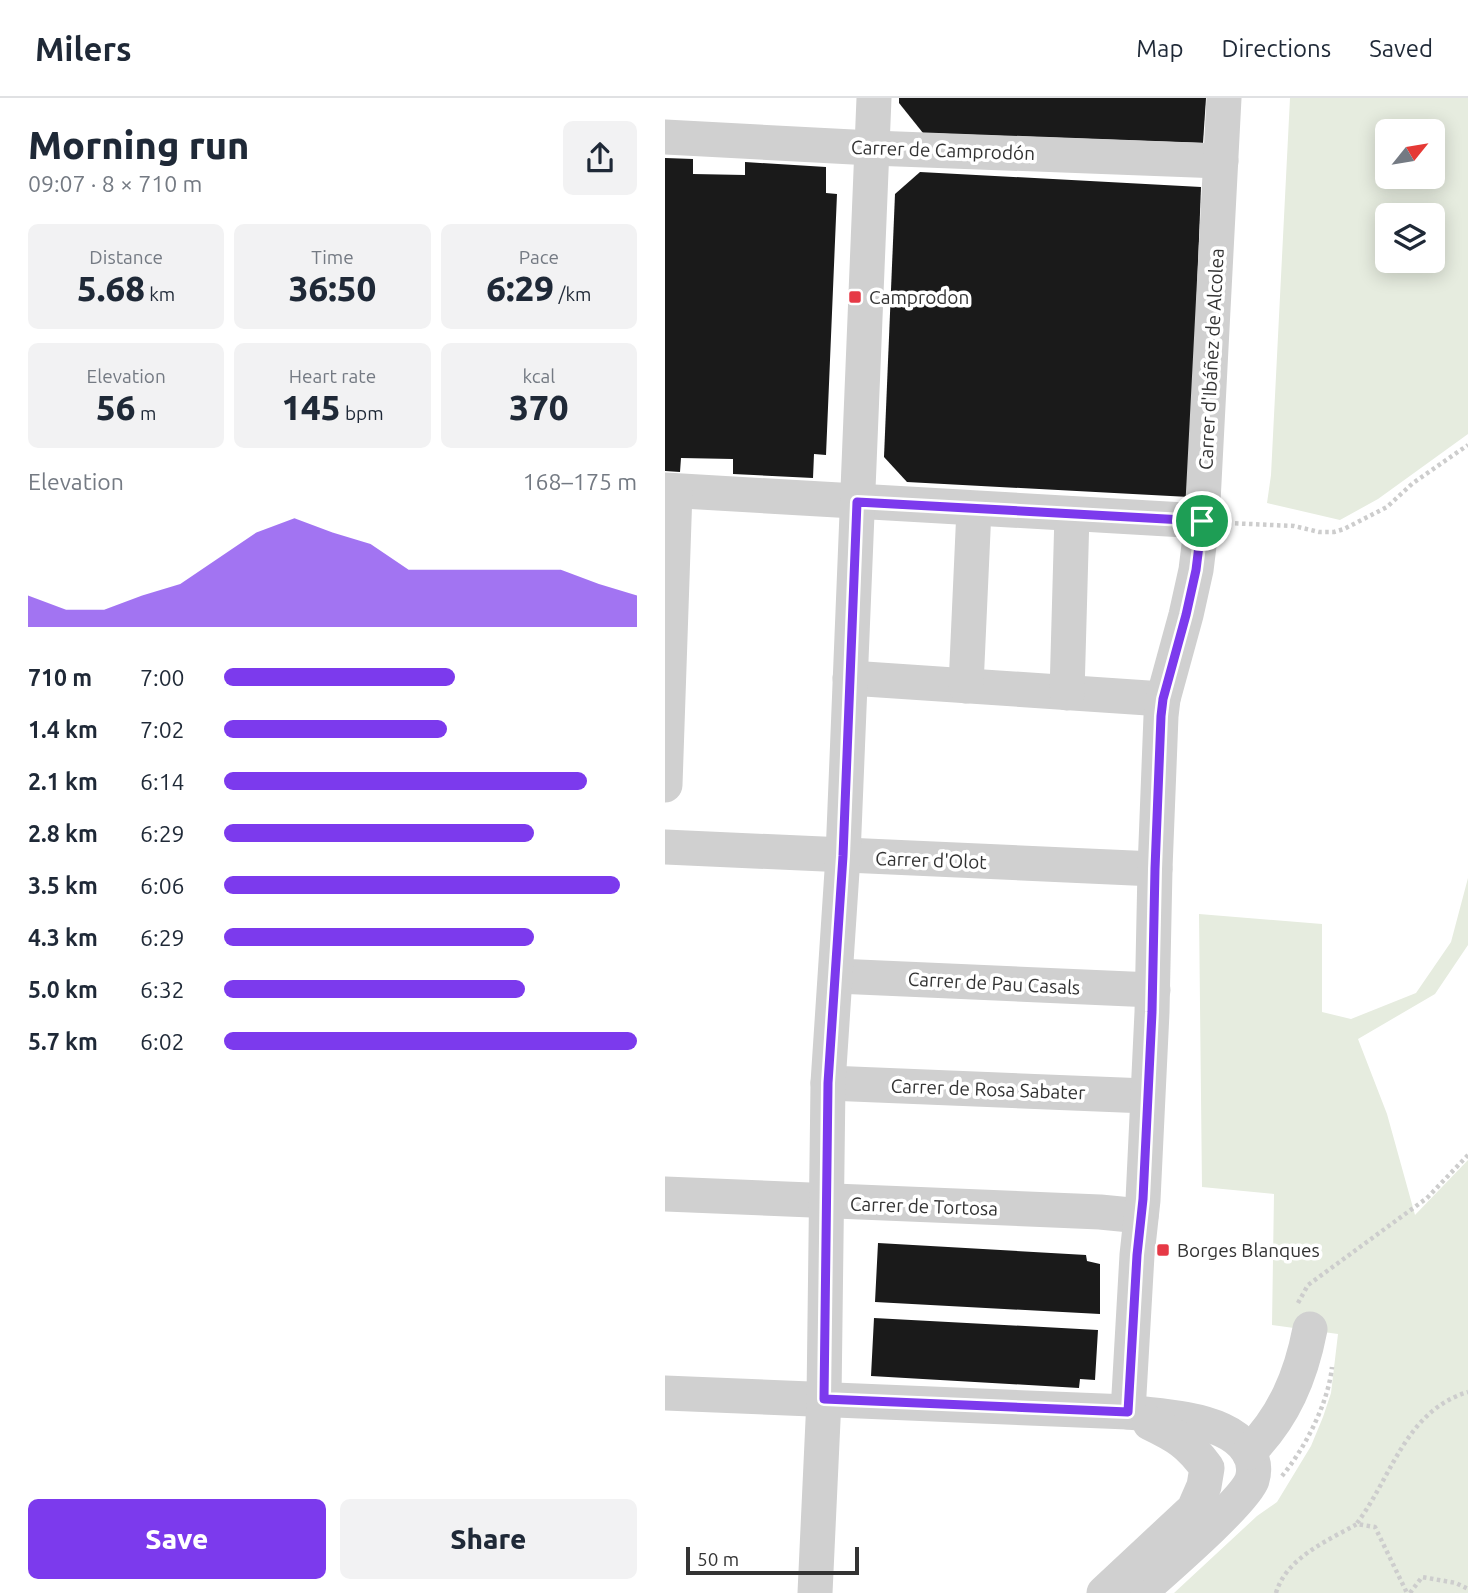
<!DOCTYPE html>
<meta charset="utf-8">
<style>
:root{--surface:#fff;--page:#f2f2f3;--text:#1f2937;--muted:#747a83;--line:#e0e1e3;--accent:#7c3aed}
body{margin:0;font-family:Ubuntu,sans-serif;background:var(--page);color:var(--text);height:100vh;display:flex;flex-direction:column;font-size:26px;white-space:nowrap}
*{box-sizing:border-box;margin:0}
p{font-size:23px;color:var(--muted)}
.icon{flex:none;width:38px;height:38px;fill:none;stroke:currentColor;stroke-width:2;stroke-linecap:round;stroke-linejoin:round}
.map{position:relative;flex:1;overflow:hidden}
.drawer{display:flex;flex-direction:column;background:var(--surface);width:665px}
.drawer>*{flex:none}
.needle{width:46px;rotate:60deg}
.fabs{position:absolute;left:710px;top:21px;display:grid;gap:14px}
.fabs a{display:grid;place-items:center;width:70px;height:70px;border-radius:10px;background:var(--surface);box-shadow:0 4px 18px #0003;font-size:35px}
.scale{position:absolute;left:21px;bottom:18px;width:173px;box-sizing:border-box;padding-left:7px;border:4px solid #333;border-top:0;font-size:19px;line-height:24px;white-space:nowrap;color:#333;-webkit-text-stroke:5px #fff;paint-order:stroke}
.pin{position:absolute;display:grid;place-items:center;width:60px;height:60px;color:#fff;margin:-30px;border:4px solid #fff;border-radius:50%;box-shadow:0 2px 7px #0007}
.round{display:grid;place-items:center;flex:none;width:74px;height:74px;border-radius:10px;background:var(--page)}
.overview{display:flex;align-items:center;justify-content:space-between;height:119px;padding:0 28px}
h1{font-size:38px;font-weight:800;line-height:52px}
.stats{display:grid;grid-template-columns:repeat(3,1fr);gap:10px;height:119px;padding:7px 28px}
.stats div{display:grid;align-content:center;border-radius:10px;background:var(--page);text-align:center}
.stats b{font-size:35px;font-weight:800}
.stats small{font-size:19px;font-weight:400}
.stats p{font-size:19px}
.chart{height:196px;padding:14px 28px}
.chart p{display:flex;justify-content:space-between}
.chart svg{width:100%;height:126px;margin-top:7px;fill:var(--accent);opacity:.7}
.button{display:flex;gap:14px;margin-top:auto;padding:14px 28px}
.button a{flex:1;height:80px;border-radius:10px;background:var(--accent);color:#fff;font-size:28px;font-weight:800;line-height:80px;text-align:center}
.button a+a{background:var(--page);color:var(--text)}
ul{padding:0 28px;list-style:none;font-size:23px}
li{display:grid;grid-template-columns:112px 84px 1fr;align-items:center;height:52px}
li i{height:18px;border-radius:9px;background:var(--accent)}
header{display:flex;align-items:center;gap:42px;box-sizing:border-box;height:98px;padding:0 35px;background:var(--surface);border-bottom:2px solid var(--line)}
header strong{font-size:33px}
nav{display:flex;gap:38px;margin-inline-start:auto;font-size:24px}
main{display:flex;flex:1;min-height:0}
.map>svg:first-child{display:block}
.green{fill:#e6ecdf;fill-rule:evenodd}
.building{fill:#1a1a1a}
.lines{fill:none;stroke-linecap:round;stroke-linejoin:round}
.path{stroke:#cdcdcd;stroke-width:4.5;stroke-dasharray:3.5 3.5;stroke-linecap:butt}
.minor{stroke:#d0d0d0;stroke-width:35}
.route-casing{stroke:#fff;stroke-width:14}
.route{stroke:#7c3aed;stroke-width:9}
.poi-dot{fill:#e63946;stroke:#fff;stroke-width:2.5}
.labels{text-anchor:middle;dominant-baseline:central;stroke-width:7;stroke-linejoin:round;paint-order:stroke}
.street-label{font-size:19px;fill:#333;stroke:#fff}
.poi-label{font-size:19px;fill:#333;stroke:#fff;text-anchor:start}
</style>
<header>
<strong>Milers</strong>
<nav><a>Map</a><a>Directions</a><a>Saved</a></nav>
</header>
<main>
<section class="drawer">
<div class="overview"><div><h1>Morning run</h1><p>09:07 · 8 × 710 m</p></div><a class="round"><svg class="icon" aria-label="share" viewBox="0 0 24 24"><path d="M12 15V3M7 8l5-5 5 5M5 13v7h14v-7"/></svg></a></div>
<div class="stats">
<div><p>Distance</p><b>5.68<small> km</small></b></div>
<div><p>Time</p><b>36:50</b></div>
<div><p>Pace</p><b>6:29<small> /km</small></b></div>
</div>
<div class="stats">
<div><p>Elevation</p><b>56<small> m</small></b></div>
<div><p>Heart rate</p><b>145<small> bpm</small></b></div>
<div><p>kcal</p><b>370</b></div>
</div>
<div class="chart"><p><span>Elevation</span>168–175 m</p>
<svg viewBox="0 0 160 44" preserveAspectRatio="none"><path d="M0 44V33L10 38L20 38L30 33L40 29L50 20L60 11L70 6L80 11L90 15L100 24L110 24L120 24L130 24L140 24L150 29L160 33V44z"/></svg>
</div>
<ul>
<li><b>710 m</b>7:00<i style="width:56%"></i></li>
<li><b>1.4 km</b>7:02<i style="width:54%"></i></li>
<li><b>2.1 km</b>6:14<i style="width:88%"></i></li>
<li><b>2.8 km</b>6:29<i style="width:75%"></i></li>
<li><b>3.5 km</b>6:06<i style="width:96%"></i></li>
<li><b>4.3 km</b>6:29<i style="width:75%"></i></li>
<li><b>5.0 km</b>6:32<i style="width:73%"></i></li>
<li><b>5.7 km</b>6:02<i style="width:100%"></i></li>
</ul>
<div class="button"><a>Save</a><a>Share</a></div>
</section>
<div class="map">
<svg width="803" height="1495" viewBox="0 0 803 1495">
<rect width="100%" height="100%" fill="#fff"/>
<!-- green -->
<g class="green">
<path d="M625,0H803V336L713,401L675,422L602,405L606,377ZM768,33V79H723V33ZM768,117V163H723V117Z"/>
<path d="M803,780V847L770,896L693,941L722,1016L750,1117L803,1062V1495H509L592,1418L612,1404L646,1348L658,1319L666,1295L673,1236L607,1227L609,1096L537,1089L534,816L657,826V914L686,921L751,895L786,844Z"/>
</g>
<!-- building -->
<g class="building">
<path d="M234,0H541L538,45L258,35L234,5Z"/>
<path d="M0,60L28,61V76L80,77V64L161,69V95L172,96L161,357L149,356L148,380L68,376V361L16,360L15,374L0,373Z"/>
<path d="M255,74L536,89L524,399L242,384L219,359L230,96Z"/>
<path d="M213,1145L421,1157L422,1163L435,1166V1216L210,1204Z"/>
<path d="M209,1220L433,1232L430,1282L415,1281L414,1290L206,1278Z"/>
</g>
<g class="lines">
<!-- path -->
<g class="path">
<path d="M563,425L629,428L654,434H669L679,431L722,409L748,385L803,347"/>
<path d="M633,1205L643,1187L762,1100L803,1057"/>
<path d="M617,1378C640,1350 663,1306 667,1269"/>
<path d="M692,1425C727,1379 740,1313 803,1294"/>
<path d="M611,1495C621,1460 662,1443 692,1426L710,1429L742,1495"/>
<path d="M745,1495L757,1479L791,1485L803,1491"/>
</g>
<!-- minor -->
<g class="minor">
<path d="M0,39L207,50L556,63"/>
<path d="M0,392L537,423"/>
<path d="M185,580L498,601"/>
<path d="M301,588L309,411"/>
<path d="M402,595L407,416"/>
<path d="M0,687L10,393"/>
<path d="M0,749L490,771"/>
<path d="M171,878L488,892"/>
<path d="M163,985L482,998"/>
<path d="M0,1096L435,1114L476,1118"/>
<path d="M0,1295L463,1314C493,1318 529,1319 557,1332C577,1341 594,1359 587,1382C579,1404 496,1475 474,1495"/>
<path d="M463,1314L472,1157L478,1102L487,914L490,771L496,618L498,601L521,517L531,472L537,423L559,0"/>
<path d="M584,1354C619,1319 636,1278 645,1231"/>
<path d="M150,1495L159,1301L163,985L178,758L209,0"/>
<path d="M439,1495L529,1411L539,1388L542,1370C524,1345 512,1338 485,1325"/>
</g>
</g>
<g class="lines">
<defs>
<path id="route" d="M192,404L537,423L531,472L521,517L498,601L496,618L490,771L487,914L478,1101L472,1157L463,1314L159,1301L163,985L178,758Z"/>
</defs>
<!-- route casing -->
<use href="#route" class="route-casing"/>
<!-- route -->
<use href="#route" class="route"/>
</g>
<!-- markers -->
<g class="poi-dot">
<rect x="183" y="192" width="14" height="14" rx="3.5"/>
<rect x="491" y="1145" width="14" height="14" rx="3.5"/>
</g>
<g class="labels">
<!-- street labels -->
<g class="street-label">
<text transform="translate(278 52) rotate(2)">Carrer de Camprodón</text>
<text transform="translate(546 261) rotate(-87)">Carrer d'Ibáñez de Alcolea</text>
<text transform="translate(266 762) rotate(2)">Carrer d'Olot</text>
<text transform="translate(329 885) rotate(3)">Carrer de Pau Casals</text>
<text transform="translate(323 991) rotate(2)">Carrer de Rosa Sabater</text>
<text transform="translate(259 1108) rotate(2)">Carrer de Tortosa</text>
</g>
<!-- poi labels -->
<g class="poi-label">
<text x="204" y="199">Camprodon</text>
<text x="512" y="1152">Borges Blanques</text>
</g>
</g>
</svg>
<div class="fabs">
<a><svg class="needle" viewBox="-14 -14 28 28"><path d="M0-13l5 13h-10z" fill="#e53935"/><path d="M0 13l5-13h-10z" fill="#747a83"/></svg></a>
<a><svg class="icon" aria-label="layers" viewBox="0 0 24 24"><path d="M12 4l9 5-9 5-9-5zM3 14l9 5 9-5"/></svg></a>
</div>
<div class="scale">50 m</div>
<div class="pin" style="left:537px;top:423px;background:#1e9e55"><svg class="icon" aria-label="arrive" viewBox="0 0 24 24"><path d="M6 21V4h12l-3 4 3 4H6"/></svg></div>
</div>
</main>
